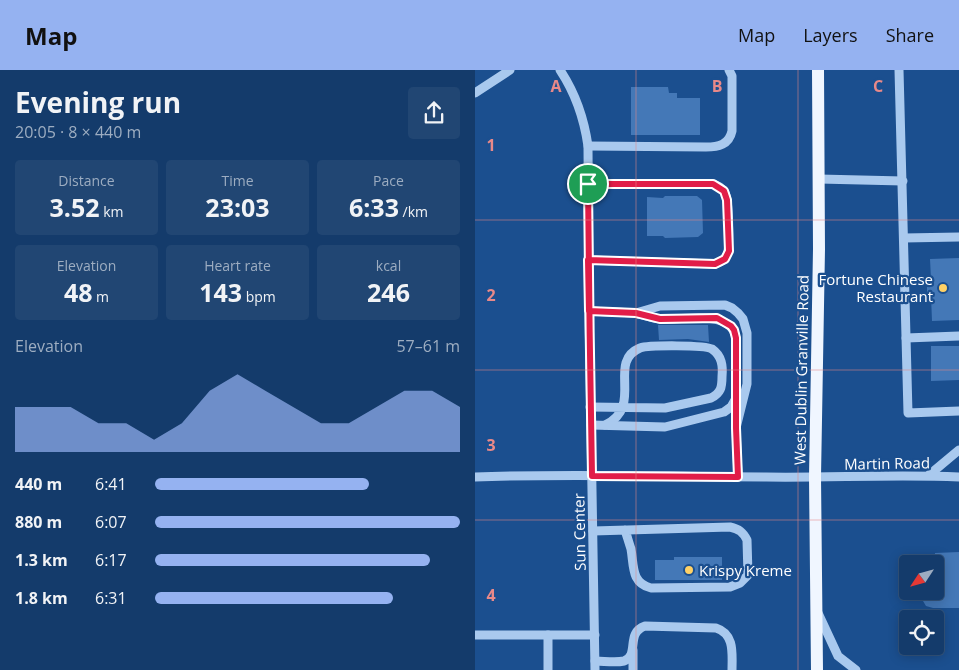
<!DOCTYPE html>
<meta charset="utf-8">
<style>
:root{--surface:#143b6b;--page:#214673;--text:#f1f3f6;--muted:#9dadc1;--line:#33557e;--accent:#95b2f1}
body{margin:0;font-family:"Open Sans",sans-serif;background:var(--page);color:var(--text);height:100vh;display:flex;flex-direction:column;font-size:19px;white-space:nowrap}
*{box-sizing:border-box;margin:0}
p{font-size:16px;color:var(--muted)}
.icon{flex:none;width:28px;height:28px;fill:none;stroke:currentColor;stroke-width:2;stroke-linecap:round;stroke-linejoin:round}
.map{position:relative;flex:1;overflow:hidden}
.side{display:flex;flex-direction:column;background:var(--surface);width:475px}
.side>*{flex:none}
.needle{width:32px;rotate:234deg}
.buttons{position:absolute;left:424px;top:485px;display:grid;gap:10px}
.buttons a{display:grid;place-items:center;width:45px;height:45px;border-radius:5px;background:var(--surface);box-shadow:0 2px 12px #0003,0 0 0 1px var(--line);font-size:25px}
.pin{position:absolute;display:grid;place-items:center;width:42px;height:42px;color:#fff;margin:-21px;border:2px solid #fff;border-radius:50%;box-shadow:0 1px 5px #0007}
.round{display:grid;place-items:center;flex:none;width:52px;height:52px;border-radius:5px;background:var(--page)}
.summary{display:flex;align-items:center;justify-content:space-between;height:85px;padding:0 15px}
h1{font-size:28px;font-weight:700;line-height:38px}
.metrics{display:grid;grid-template-columns:repeat(3,1fr);gap:8px;height:85px;padding:5px 15px}
.metrics div{display:grid;align-content:center;border-radius:5px;background:var(--page);text-align:center}
.metrics b{font-size:25px;font-weight:700}
.metrics small{font-size:14px;font-weight:400}
.metrics p{font-size:14px}
.chart{height:140px;padding:10px 15px}
.chart p{display:flex;justify-content:space-between}
.chart svg{width:100%;height:90px;margin-top:5px;fill:var(--accent);opacity:.7}
ul{padding:0 15px;list-style:none;font-size:16px}
li{display:grid;grid-template-columns:80px 60px 1fr;align-items:center;height:38px}
li i{height:12px;border-radius:6px;background:var(--accent)}
header{display:flex;align-items:center;gap:30px;box-sizing:border-box;height:70px;padding:0 25px;background:var(--accent);color:#111}
header strong{font-size:24px}
nav{display:flex;gap:28px;margin-inline-start:auto;font-size:18px}
main{display:flex;flex:1;min-height:0}
.map>svg:first-child{display:block}
.building{fill:#4478b7}
.lines{fill:none;stroke-linecap:round;stroke-linejoin:round}
.minor{stroke:#a9c9ee;stroke-width:9}
.major{stroke:#f0f6ff;stroke-width:12}
.route-casing{stroke:#fff;stroke-width:10}
.route{stroke:#e11d48;stroke-width:6}
.grid{fill:none;stroke:#e88989;stroke-width:1;stroke-opacity:0.55}
.poi-dot{fill:#ffd166;stroke:#1b4f8f;stroke-width:2}
.labels{text-anchor:middle;dominant-baseline:central;stroke-width:4.5;stroke-linejoin:round;paint-order:stroke}
.poi-label{font-size:15px;fill:#fff;stroke:#1b4f8f;text-anchor:end}
.street-label{font-size:15px;fill:#fff;stroke:#1b4f8f}
.grid-label{font-size:16px;text-anchor:middle;font-weight:bold;fill:#e88989;stroke:#1b4f8f;stroke-width:4.5;stroke-linejoin:round;paint-order:stroke}
</style>
<header>
<strong>Map</strong>
<nav><a>Map</a><a>Layers</a><a>Share</a></nav>
</header>
<main>
<section class="side">
<div class="summary"><div><h1>Evening run</h1><p>20:05 · 8 × 440 m</p></div><a class="round"><svg class="icon" aria-label="share" viewBox="0 0 24 24"><path d="M12 15V3M7 8l5-5 5 5M5 13v7h14v-7"/></svg></a></div>
<div class="metrics">
<div><p>Distance</p><b>3.52<small> km</small></b></div>
<div><p>Time</p><b>23:03</b></div>
<div><p>Pace</p><b>6:33<small> /km</small></b></div>
</div>
<div class="metrics">
<div><p>Elevation</p><b>48<small> m</small></b></div>
<div><p>Heart rate</p><b>143<small> bpm</small></b></div>
<div><p>kcal</p><b>246</b></div>
</div>
<div class="chart"><p><span>Elevation</span>57–61 m</p>
<svg viewBox="0 0 160 44" preserveAspectRatio="none"><path d="M0 44V22L10 22L20 22L30 30L40 30L50 38L60 30L70 14L80 6L90 14L100 22L110 30L120 30L130 22L140 14L150 14L160 22V44z"/></svg>
</div>
<ul>
<li><b>440 m</b>6:41<i style="width:70%"></i></li>
<li><b>880 m</b>6:07<i style="width:100%"></i></li>
<li><b>1.3 km</b>6:17<i style="width:90%"></i></li>
<li><b>1.8 km</b>6:31<i style="width:78%"></i></li>
</ul>
</section>
<div class="map">
<svg width="484" height="600" viewBox="0 0 484 600">
<rect width="100%" height="100%" fill="#1b4f8f"/>
<!-- building -->
<g class="building">
<path d="M156,17H193L194,23H202V28H225V65H156Z"/>
<path d="M190,126H222L227,130L228,163L223,167L190,168L188,166H172V127L188,128Z"/>
<path d="M484,188V250L457,251L456,226L452,227V209H456L455,189Z"/>
<path d="M183,255H233L234,272L213,269L184,270Z"/>
<path d="M456,276H484V310L456,311Z"/>
<path d="M484,482V538H458L451,536L448,531L447,521H460V483Z"/>
<path d="M199,487H247V510H180V490H199Z"/>
</g>
<g class="lines">
<!-- minor -->
<g class="minor">
<path d="M85,0C101,24 109,48 113,76L114,241L120,600"/>
<path d="M424,0L433,343L484,341"/>
<path d="M0,23L35,0"/>
<path d="M113,76L231,77C243,77 254,75 257,61V6L254,0"/>
<path d="M344,109L428,111"/>
<path d="M113,114H238C243,116 248,118 250,123C254,129 255,179 252,185C250,190 245,192 240,194L113,190"/>
<path d="M429,168L484,167"/>
<path d="M114,241L161,243L185,236L250,235L257,238L263,243L268,249L272,263V314L261,358L263,407"/>
<path d="M163,244C171,245 178,249 186,249C208,251 256,238 261,268V343"/>
<path d="M431,268L484,266"/>
<path d="M115,337L190,338L236,328C246,323 247,317 247,307C248,296 247,286 237,279C230,275 174,275 165,278C131,292 170,336 130,355"/>
<path d="M116,355L190,357L249,342L256,337L260,330"/>
<path d="M454,405L484,380"/>
<path d="M0,407C97,403 194,407 291,407C355,408 420,404 484,407"/>
<path d="M118,461L255,457C264,459 268,462 272,470L273,505L265,513L255,517L176,518C156,513 159,496 156,479C154,473 152,466 150,460"/>
<path d="M343,543L363,586L381,600"/>
<path d="M0,565H120"/>
<path d="M73,565V600"/>
<path d="M158,580V600"/>
<path d="M120,591C129,591 140,593 149,591C165,585 150,563 170,556L241,558C260,564 257,584 257,600"/>
</g>
<!-- major -->
<path class="major" d="M342,600L340,407L344,179L343,0"/>
</g>
<g class="lines">
<defs>
<path id="route" d="M113,114C114,211 115,309 117,406L263,407L261,358V268L259,260L256,256L242,248L185,249L161,243L114,241L113,190L240,194L250,189L254,181L252,130L249,121L238,114H113"/>
</defs>
<!-- route casing -->
<use href="#route" class="route-casing"/>
<!-- route -->
<use href="#route" class="route"/>
</g>
<!-- grid -->
<path class="grid" d="M161,0V600M323,0V600M0,150H484M0,300H484M0,450H484"/>
<!-- markers -->
<g class="poi-dot">
<circle cx="468" cy="218" r="5"/>
<circle cx="214" cy="500" r="5"/>
</g>
<g class="labels">
<!-- poi labels -->
<g class="poi-label">
<text x="458" y="209">Fortune Chinese<tspan x="458" dy="17">Restaurant</tspan></text>
<text x="224" y="500" text-anchor="start">Krispy Kreme</text>
</g>
<!-- street labels -->
<g class="street-label">
<text transform="translate(326 300) rotate(-89)">West Dublin Granville Road</text>
<text transform="translate(412 393) rotate(-1)">Martin Road</text>
<text transform="translate(104 462) rotate(-91)">Sun Center</text>
</g>
</g>
<g class="grid-label">
<text x="81" y="22">A</text>
<text x="242" y="22">B</text>
<text x="403" y="22">C</text>
<text x="16" y="81">1</text>
<text x="16" y="231">2</text>
<text x="16" y="381">3</text>
<text x="16" y="531">4</text>
</g>
</svg>
<div class="buttons">
<a><svg class="needle" viewBox="-14 -14 28 28"><path d="M0-13l5 13h-10z" fill="#e53935"/><path d="M0 13l5-13h-10z" fill="#9dadc1"/></svg></a>
<a><svg class="icon" aria-label="locate" viewBox="0 0 24 24"><circle cx="12" cy="12" r="6"/><path d="M12 2v4M12 18v4M2 12h4M18 12h4"/></svg></a>
</div>
<div class="pin" style="left:113px;top:114px;background:#1e9e55"><svg class="icon" aria-label="arrive" viewBox="0 0 24 24"><path d="M6 21V4h12l-3 4 3 4H6"/></svg></div>
</div>
</main>
